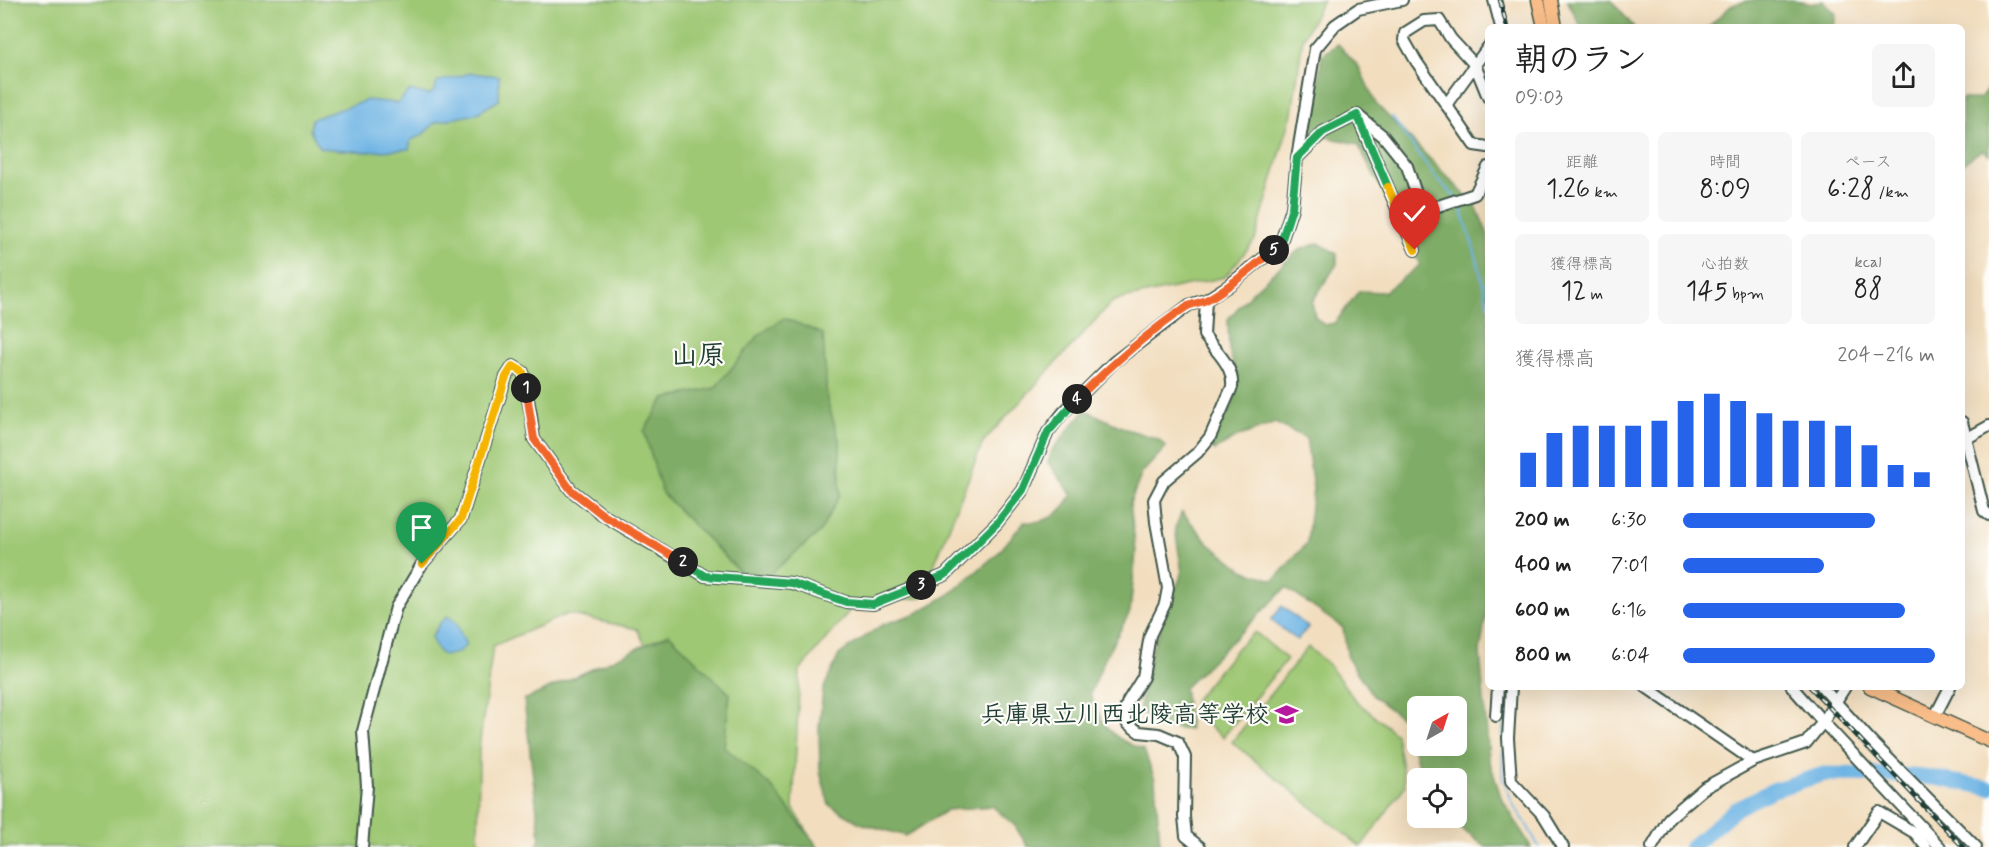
<!DOCTYPE html>
<html lang="ja">
<meta charset="utf-8">
<style>
:root{--surface:#fff;--page:#f6f6f6;--text:#222;--muted:#767676;--accent:#2563eb}
body{margin:0;font-family:Mynerve,"Klee One",sans-serif;background:var(--page);color:var(--text);height:100vh;display:flex;flex-direction:column;font-size:22px;white-space:nowrap}
*{box-sizing:border-box;margin:0}
p{font-size:20px;color:var(--muted)}
.icon{flex:none;width:33px;height:33px;fill:none;stroke:currentColor;stroke-width:2;stroke-linecap:round;stroke-linejoin:round}
.map{position:relative;flex:1;overflow:hidden}
.side{position:absolute;left:1485px;top:24px;width:480px;height:666px;display:flex;flex-direction:column;background:var(--surface);border-radius:9px;box-shadow:0 6px 24px #0002}
.side>*{flex:none}
.needle{width:39px;rotate:39deg}
.fabs{position:absolute;left:1407px;top:696px;display:grid;gap:12px}
.fabs a{display:grid;place-items:center;width:60px;height:60px;border-radius:9px;background:var(--surface);box-shadow:0 6px 24px #0002;font-size:30px}
.pin{position:absolute;display:grid;place-items:center;width:51px;height:51px;color:#fff;margin:-62px -26px;border-radius:50% 50% 50% 0;rotate:-45deg;box-shadow:0 0 6px #0007}
.pin .icon{rotate:45deg}
.km{position:absolute;width:30px;height:30px;margin:-15px;border-radius:50%;background:#222;color:#fff;font-size:16px;line-height:30px;text-align:center}
.round{display:grid;place-items:center;flex:none;width:63px;height:63px;border-radius:9px;background:var(--page)}
.overview{display:flex;align-items:center;justify-content:space-between;height:102px;padding:0 30px}
h1{font-size:33px;font-weight:600;line-height:45px}
.figures{display:grid;grid-template-columns:repeat(3,1fr);gap:9px;height:102px;padding:6px 30px}
.figures div{display:grid;align-content:center;border-radius:9px;background:var(--page);text-align:center}
.figures b{font-size:26px;font-weight:600}
.figures small{font-size:16px;font-weight:400}
.figures p{font-size:16px}
.chart{height:168px;padding:12px 30px}
.chart p{display:flex;justify-content:space-between}
.chart svg{width:100%;height:108px;margin-top:6px;stroke:var(--accent);stroke-width:6}
ul{padding:0 30px;list-style:none;font-size:20px}
li{display:grid;grid-template-columns:96px 72px 1fr;align-items:center;height:45px}
li i{height:15px;border-radius:8px;background:var(--accent)}
.map>svg:first-child{display:block}
.green{fill:#9fc874;stroke:#5f8254;stroke-width:1.5}
.forest{fill:#7fac66;stroke:#4f744d;stroke-width:1.5;fill-rule:evenodd}
.water{fill:#6db4e4;stroke:#46788c;stroke-width:1.5}
.lines{fill:none;stroke-linecap:round;stroke-linejoin:round}
.stream{stroke:#6db4e4;stroke-width:2}
.river{stroke:#6db4e4;stroke-width:15}
.minor-casing{stroke:#3f5549;stroke-width:14}
.major-casing{stroke:#3f5549;stroke-width:15}
.minor{stroke:#fff;stroke-width:10}
.major{stroke:#f8bd89;stroke-width:12}
.rail-casing{stroke:#1f3d34;stroke-width:4.5}
.rail{stroke:#fdfcf7;stroke-width:2;stroke-dasharray:7;stroke-linecap:butt}
.split-1-casing{stroke:#fff;stroke-width:12}
.split-2-casing{stroke:#fff;stroke-width:12}
.split-3-casing{stroke:#fff;stroke-width:12}
.split-4-casing{stroke:#fff;stroke-width:12}
.split-5-casing{stroke:#fff;stroke-width:12}
.split-6-casing{stroke:#fff;stroke-width:12}
.split-7-casing{stroke:#fff;stroke-width:12}
.split-1{stroke:#f5b400;stroke-width:8}
.split-2{stroke:#f0652b;stroke-width:8}
.split-3{stroke:#22a559;stroke-width:8}
.split-4{stroke:#22a559;stroke-width:8}
.split-5{stroke:#f0652b;stroke-width:8}
.split-6{stroke:#22a559;stroke-width:8}
.split-7{stroke:#f5b400;stroke-width:8}
.labels{text-anchor:middle;dominant-baseline:central;stroke-width:4.5;stroke-linejoin:round;paint-order:stroke}
.poi-label{font-size:24px;font-weight:bold;fill:#1f3d34;stroke:#fdfcf7;text-anchor:end}
.quarter-label{font-size:27px;font-weight:bold;fill:#1f3d34;stroke:#fdfcf7}
</style>
<div class="map">
<svg width="1989" height="847" viewBox="0 0 1989 847">
<rect width="100%" height="100%" fill="#fdfcf7"/>
<filter id="ink" filterUnits="userSpaceOnUse"><feTurbulence type="fractalNoise" baseFrequency=".0167" numOctaves="2"/><feDisplacementMap in="SourceGraphic" scale="12" xChannelSelector="R" yChannelSelector="G"/><feConvolveMatrix kernelMatrix="1 2 1 2 8 2 1 2 1" color-interpolation-filters="sRGB"/></filter>
<filter id="wash" filterUnits="userSpaceOnUse"><feTurbulence type="fractalNoise" baseFrequency=".008" numOctaves="4" result="noise"/><feDisplacementMap in="SourceGraphic" scale="24" xChannelSelector="R" yChannelSelector="G"/><feGaussianBlur stdDeviation="1.35" result="paint"/><feColorMatrix in="noise" values="0 0 0 0 0 0 0 0 0 0 0 0 0 0 0 0 0 1.4 0 .05"/><feComposite in="paint" operator="in"/></filter>
<g filter="url(#wash)">
<rect width="100%" height="100%" fill="#f2debf"/>
<!-- green -->
<g class="green">
<path d="M0,0H1323L1303,38L1292,113L1255,240L1225,277L1113,301L983,442L921,598L855,604L800,670L793,808L817,847L677,708L637,629L567,614L493,646L479,748L478,847H0Z"/>
<path d="M1255,632L1287,659L1223,737L1197,717L1194,701L1238,647Z"/>
<path d="M1308,647L1329,665L1355,700L1396,734L1405,786L1361,847L1232,742Z"/>
</g>
<!-- forest -->
<g class="forest">
<path d="M1567,0H1611L1634,27H1581Z"/>
<path d="M1751,0H1795L1811,4L1823,1L1836,14L1834,27H1708L1732,5Z"/>
<path d="M1338,44L1359,67L1376,104L1476,206L1488,235V602L1480,652L1489,759L1501,797L1531,847H1486L1464,831L1439,818H1456V778H1421L1407,722L1373,696L1348,659L1343,628L1286,588L1184,688L1190,730L1163,727L1139,711L1151,652L1182,573L1175,528L1182,512L1209,544L1245,571L1274,580L1307,543L1313,488L1306,438L1275,423L1237,437L1215,450L1207,445L1232,407L1237,376L1229,350L1228,319L1252,292L1299,250L1319,243L1337,254V264L1312,302L1315,317L1324,325L1335,323L1359,291L1384,292L1420,265L1358,144L1312,134L1322,55ZM1418,706H1456V746H1418Z"/>
<path d="M1989,87V155L1982,150L1962,164V99H1980Z"/>
<path d="M784,318L823,334L827,400L840,443V495L820,532L769,575L740,572L662,493L644,431L664,399L715,388L759,335Z"/>
<path d="M1085,410L1126,429L1158,439L1166,447L1142,473L1130,503L1136,552L1130,612L1106,656L1090,694C1103,727 1110,738 1144,750L1155,780L1160,843L1164,847H1028L1015,826L992,806L947,810L906,836L860,823L829,805L820,772L819,728L823,690L839,655L882,625L917,613L950,594L998,553L1024,522C1047,524 1061,514 1072,495L1048,462L1052,450Z"/>
<path d="M669,634L730,694L724,747L771,786L818,847H537L540,837L524,700Z"/>
</g>
<!-- water -->
<g class="water">
<path d="M471,73L499,76V100L476,114L436,122L422,135L411,140L409,149L366,152L320,148L310,130L312,119L367,100L398,103L410,90L429,95L435,90L437,82Z"/>
<path d="M1282,606L1308,627L1297,640L1271,620Z"/>
<path d="M448,616L456,623L466,645L457,653L444,656L439,652L431,638L440,623Z"/>
</g>
<g class="lines">
<!-- stream -->
<g class="stream">
<path d="M1392,117L1436,178L1455,197"/>
<path d="M1460,204L1477,259L1488,305"/>
<path d="M1504,687L1502,777L1514,806L1524,820L1539,847"/>
</g>
<!-- river -->
<path class="river" d="M1691,847L1737,808L1773,790L1824,774L1899,775L1935,778L1989,788"/>
</g>
</g>
<g filter="url(#ink)">
<g class="lines">
<defs>
<g id="minor">
<path d="M1494,0L1501,27"/>
<path d="M1488,97L1475,65L1451,39L1439,20L1424,21L1405,33L1404,40L1416,61L1474,145L1488,147"/>
<path d="M1446,105L1488,47"/>
<path d="M1357,115L1383,136L1407,166L1421,209L1432,208L1475,194L1488,167"/>
<path d="M1358,118L1415,250"/>
<path d="M1297,158L1323,132L1357,115"/>
<path d="M1962,422L1984,511L1989,515"/>
<path d="M1962,441L1989,426"/>
<path d="M1511,687L1508,738L1511,781L1544,816L1563,847"/>
<path d="M1646,687L1753,761"/>
<path d="M1792,687L1823,722L1940,847"/>
<path d="M1822,687L1872,742L1976,847"/>
<path d="M1496,716L1498,687"/>
<path d="M1935,716L1950,687"/>
<path d="M362,847L367,786L363,731L396,607L422,564L461,519L506,377L513,366L523,372L531,415L534,439L571,490L603,515L705,576L792,583L846,602L873,604L945,575L997,523L1023,490L1048,432L1063,413L1114,362L1189,305L1206,300L1228,286L1280,245L1292,208L1297,158L1315,49L1335,25L1358,9L1402,0"/>
<path d="M1200,847L1186,836L1184,817L1185,757L1178,742L1159,734L1139,732L1127,723L1124,713L1128,701L1143,677L1150,635L1165,604L1168,588L1156,522L1154,500L1164,481L1197,453L1210,437L1232,387C1234,365 1215,351 1204,335L1206,300"/>
<path d="M1652,847L1669,818L1704,788L1753,761L1806,743L1823,722L1845,687"/>
<path d="M1855,847L1879,812L1915,833L1926,847"/>
</g>
<g id="major">
<path d="M1538,0L1544,27"/>
<path d="M1551,0L1556,27"/>
<path d="M1870,687L1989,741"/>
</g>
</defs>
<!-- minor casing -->
<use href="#minor" class="minor-casing"/>
<!-- major casing -->
<use href="#major" class="major-casing"/>
<!-- minor -->
<use href="#minor" class="minor"/>
<!-- major -->
<use href="#major" class="major"/>
<defs>
<g id="rail">
<path d="M1500,0L1507,27"/>
<path d="M1810,687L1963,847"/>
</g>
</defs>
<!-- rail casing -->
<use href="#rail" class="rail-casing"/>
<!-- rail -->
<use href="#rail" class="rail"/>
</g>
</g>
<g class="lines" filter="url(#ink)">
<defs>
<path id="split-1" d="M422,564L461,519L506,377L513,366L523,372L526,388"/>
<path id="split-2" d="M526,388L534,439L571,490L603,515L683,562"/>
<path id="split-3" d="M683,562L705,576L792,583L846,602L873,604L921,585"/>
<path id="split-4" d="M921,585L945,575L997,523L1023,490L1048,432L1077,399"/>
<path id="split-5" d="M1077,399C1111,365 1146,334 1186,307C1193,303 1201,303 1208,299C1232,286 1253,266 1274,250"/>
<path id="split-6" d="M1274,250L1280,245L1292,208L1297,158L1323,132L1357,115L1388,187"/>
<path id="split-7" d="M1388,187L1415,250"/>
</defs>
<!-- split-1 casing -->
<use href="#split-1" class="split-1-casing"/>
<!-- split-2 casing -->
<use href="#split-2" class="split-2-casing"/>
<!-- split-3 casing -->
<use href="#split-3" class="split-3-casing"/>
<!-- split-4 casing -->
<use href="#split-4" class="split-4-casing"/>
<!-- split-5 casing -->
<use href="#split-5" class="split-5-casing"/>
<!-- split-6 casing -->
<use href="#split-6" class="split-6-casing"/>
<!-- split-7 casing -->
<use href="#split-7" class="split-7-casing"/>
<!-- split-1 -->
<use href="#split-1" class="split-1"/>
<!-- split-2 -->
<use href="#split-2" class="split-2"/>
<!-- split-3 -->
<use href="#split-3" class="split-3"/>
<!-- split-4 -->
<use href="#split-4" class="split-4"/>
<!-- split-5 -->
<use href="#split-5" class="split-5"/>
<!-- split-6 -->
<use href="#split-6" class="split-6"/>
<!-- split-7 -->
<use href="#split-7" class="split-7"/>
</g>
<!-- icons -->
<defs>
<symbol id="school-bare" viewBox="-9 -9 18 18"><path d="M0-5L7-2L0 1L-7-2ZM-4 1L0 2.5L4 1V4Q0 6-4 4Z" fill="#b5179e" stroke="#fdfcf7" stroke-width="2.5" paint-order="stroke"/></symbol>
</defs>
<g fill-rule="evenodd">
<use href="#school-bare" x="1270" y="698" width="33" height="33"/>
</g>
<g class="labels">
<!-- poi labels -->
<g class="poi-label">
<text x="1269" y="715">兵庫県立川西北陵高等学校</text>
</g>
<!-- quarter labels -->
<g class="quarter-label">
<text x="698" y="356">山原</text>
</g>
</g>
</svg>
<div class="fabs">
<a><svg class="needle" viewBox="-14 -14 28 28"><path d="M0-13l5 13h-10z" fill="#e53935"/><path d="M0 13l5-13h-10z" fill="#767676"/></svg></a>
<a><svg class="icon" aria-label="locate" viewBox="0 0 24 24"><circle cx="12" cy="12" r="6"/><path d="M12 2v4M12 18v4M2 12h4M18 12h4"/></svg></a>
</div>
<div class="pin" style="left:422px;top:564px;background:#1e9e55"><svg class="icon" aria-label="arrive" viewBox="0 0 24 24"><path d="M6 21V4h12l-3 4 3 4H6"/></svg></div>
<div class="pin" style="left:1415px;top:250px;background:#d93025"><svg class="icon" aria-label="check" viewBox="0 0 24 24"><path d="M5 12l5 5 9-10"/></svg></div>
<b class="km" style="left:526px;top:388px">1</b>
<b class="km" style="left:683px;top:562px">2</b>
<b class="km" style="left:921px;top:585px">3</b>
<b class="km" style="left:1077px;top:399px">4</b>
<b class="km" style="left:1274px;top:250px">5</b>
<section class="side">
<div class="overview"><div><h1>朝のラン</h1><p>09:03</p></div><a class="round"><svg class="icon" aria-label="share" viewBox="0 0 24 24"><path d="M12 15V3M7 8l5-5 5 5M5 13v7h14v-7"/></svg></a></div>
<div class="figures">
<div><p>距離</p><b>1.26<small> km</small></b></div>
<div><p>時間</p><b>8:09</b></div>
<div><p>ペース</p><b>6:28<small> /km</small></b></div>
</div>
<div class="figures">
<div><p>獲得標高</p><b>12<small> m</small></b></div>
<div><p>心拍数</p><b>145<small> bpm</small></b></div>
<div><p>kcal</p><b>88</b></div>
</div>
<div class="chart"><p><span>獲得標高</span>204–216 m</p>
<svg viewBox="0 0 160 44" preserveAspectRatio="none"><path d="M5 44V30M15 44V22M25 44V19M35 44V19M45 44V19M55 44V17M65 44V9M75 44V6M85 44V9M95 44V14M105 44V17M115 44V17M125 44V19M135 44V27M145 44V35M155 44V38"/></svg>
</div>
<ul>
<li><b>200 m</b>6:30<i style="width:76%"></i></li>
<li><b>400 m</b>7:01<i style="width:56%"></i></li>
<li><b>600 m</b>6:16<i style="width:88%"></i></li>
<li><b>800 m</b>6:04<i style="width:100%"></i></li>
</ul>
</section>
</div>
